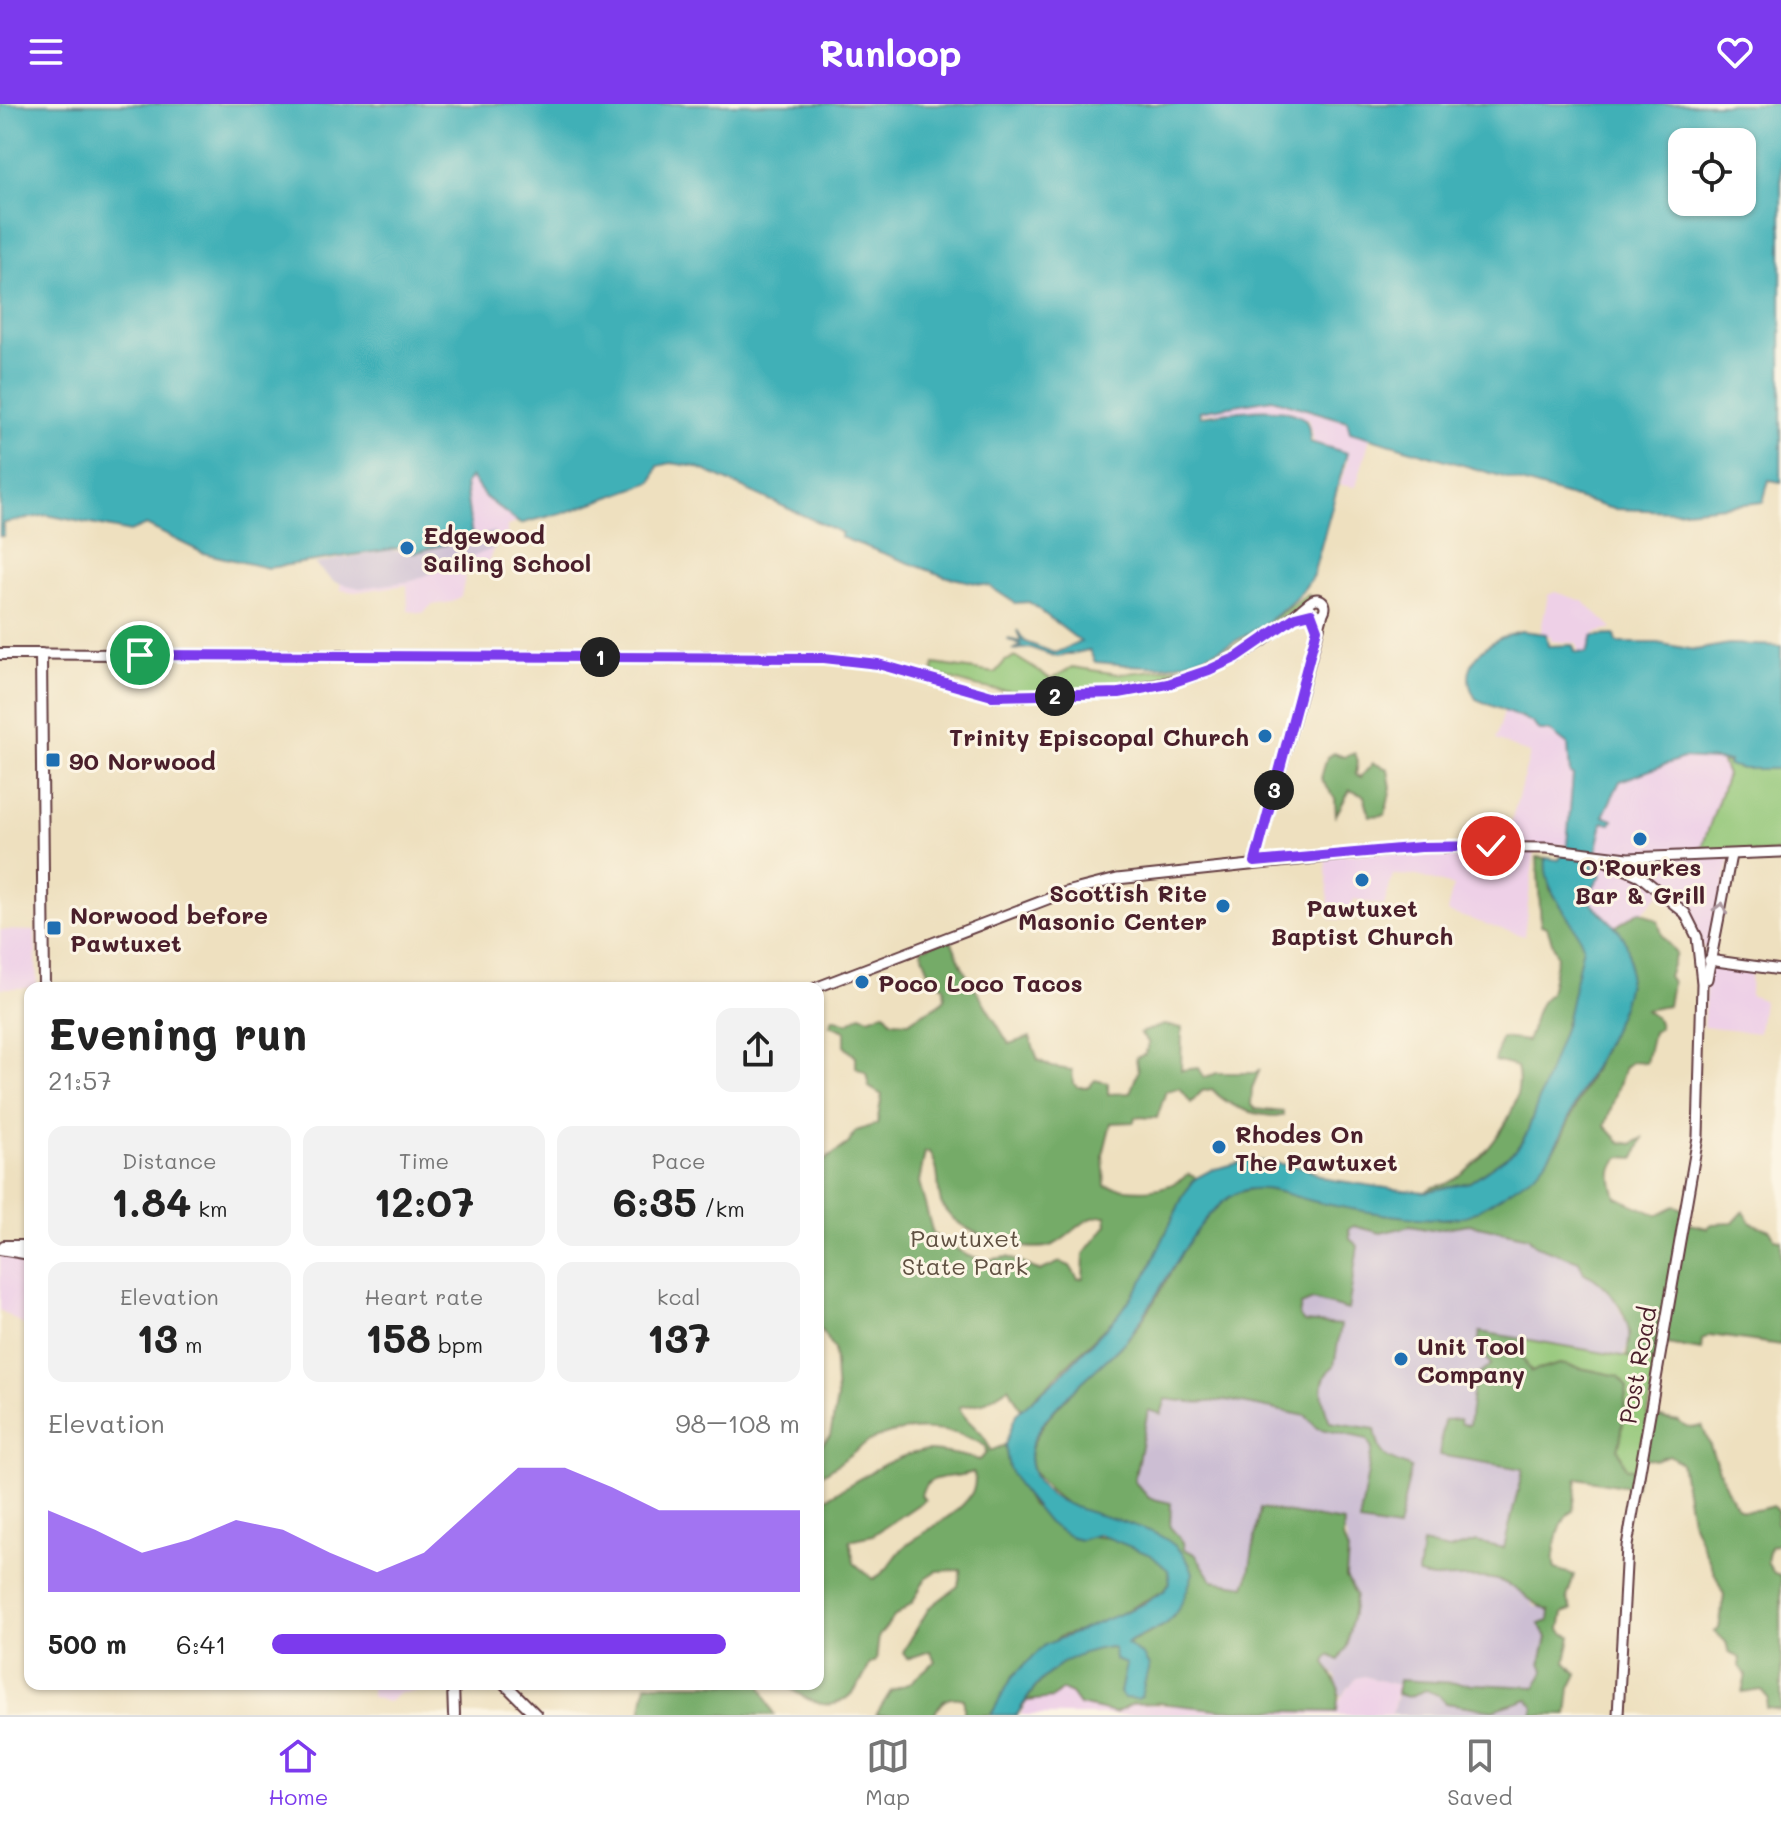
<!DOCTYPE html>
<meta charset="utf-8">
<style>
:root{--surface:#fff;--page:#f2f2f2;--text:#222;--muted:#767676;--line:#e0e0e0;--accent:#7c3aed}
body{margin:0;font-family:Mali,sans-serif;background:var(--page);color:var(--text);height:100vh;display:flex;flex-direction:column;font-size:30px;white-space:nowrap}
*{box-sizing:border-box;margin:0}
p{font-size:26px;color:var(--muted)}
.icon{flex:none;width:44px;height:44px;fill:none;stroke:currentColor;stroke-width:2;stroke-linecap:round;stroke-linejoin:round}
.map{position:relative;flex:1;overflow:hidden}
.panel{position:absolute;left:24px;top:878px;width:800px;height:708px;display:flex;flex-direction:column;background:var(--surface);border-radius:16px;box-shadow:0 2px 6px #0004}
.panel>*{flex:none}
.fabs{position:absolute;left:1668px;top:24px;display:grid;gap:16px}
.fabs a{display:grid;place-items:center;width:88px;height:88px;border-radius:16px;background:var(--surface);box-shadow:0 2px 6px #0004;font-size:40px}
.pin{position:absolute;display:grid;place-items:center;width:68px;height:68px;color:#fff;margin:-34px;border:4px solid #fff;border-radius:50%;box-shadow:0 2px 8px #0007}
.km{position:absolute;width:40px;height:40px;margin:-20px;border-radius:50%;background:#222;color:#fff;font-size:22px;line-height:40px;text-align:center}
.round{display:grid;place-items:center;flex:none;width:84px;height:84px;border-radius:16px;background:var(--page)}
.headline{display:flex;align-items:center;justify-content:space-between;height:136px;padding:0 24px}
h1{font-size:44px;font-weight:700;line-height:60px}
.stats{display:grid;grid-template-columns:repeat(3,1fr);gap:12px;height:136px;padding:8px 24px}
.stats div{display:grid;align-content:center;border-radius:16px;background:var(--page);text-align:center}
.stats b{font-size:40px;font-weight:700}
.stats small{font-size:22px;font-weight:400}
.stats p{font-size:22px}
.chart{height:224px;padding:16px 24px}
.chart p{display:flex;justify-content:space-between}
.chart svg{width:100%;height:144px;margin-top:8px;fill:var(--accent);opacity:.7}
ul{padding:0 24px;list-style:none;font-size:26px}
li{display:grid;grid-template-columns:128px 96px 1fr;align-items:center;height:60px}
li i{height:20px;border-radius:10px;background:var(--accent)}
header{display:flex;justify-content:space-between;align-items:center;height:104px;padding:0 24px;background:var(--accent);color:#fff;font-size:36px;font-weight:700}
.tab-bar{display:flex;justify-content:space-around;align-items:center;height:112px;border-top:2px solid var(--line);background:var(--surface);font-size:22px;color:var(--muted)}
.tab-bar a{display:grid;justify-items:center;gap:4px}
.tab-bar .active{color:var(--accent)}
.map>svg:first-child{display:block}
.built{fill:#eed0e7}
.industrial{fill:#ccbed3}
.green{fill:#92c677;stroke:#6e7251;stroke-width:2}
.forest{fill:#75ab68;stroke:#60654a;stroke-width:2;fill-rule:evenodd}
.water{fill:#3fb0b7;stroke:#446871;stroke-width:2;fill-rule:evenodd}
.lines{fill:none;stroke-linecap:round;stroke-linejoin:round}
.secondary-casing{stroke:#633c41;stroke-width:13}
.primary-casing{stroke:#633c41;stroke-width:14}
.secondary{stroke:#fff;stroke-width:9}
.primary{stroke:#fff;stroke-width:10}
.oneway{stroke:#ae9aa0}
.route-casing{stroke:#fff;stroke-width:16}
.route{stroke:#7c3aed;stroke-width:10}
.poi-dot{fill:#1f6fb2;stroke:#fcf5e5;stroke-width:3}
.labels{text-anchor:middle;dominant-baseline:central;stroke-width:6;stroke-linejoin:round;paint-order:stroke}
.poi-label{font-size:24px;font-weight:bold;fill:#4a1f2b;stroke:#fcf5e5;text-anchor:start}
.park-label{font-size:24px;fill:#605142;stroke:#fcf5e5}
.street-label{font-size:24px;fill:#4a1f2b;stroke:#fcf5e5}
</style>
<header><svg class="icon" aria-label="menu" viewBox="0 0 24 24"><path d="M4 6h16M4 12h16M4 18h16"/></svg>Runloop<svg class="icon" aria-label="heart" viewBox="0 0 24 24"><path d="M12 20l-8-8c-3-5 5-10 8-4 3-6 11-1 8 4z"/></svg></header>
<div class="map">
<svg width="1781" height="1611" viewBox="0 0 1781 1611">
<rect width="100%" height="100%" fill="#fcf5e5"/>
<filter id="ink" filterUnits="userSpaceOnUse"><feTurbulence type="fractalNoise" baseFrequency=".0125" numOctaves="2"/><feDisplacementMap in="SourceGraphic" scale="16" xChannelSelector="R" yChannelSelector="G"/><feConvolveMatrix kernelMatrix="1 2 1 2 8 2 1 2 1" color-interpolation-filters="sRGB"/></filter>
<filter id="wash" filterUnits="userSpaceOnUse"><feTurbulence type="fractalNoise" baseFrequency=".006" numOctaves="4" result="noise"/><feDisplacementMap in="SourceGraphic" scale="32" xChannelSelector="R" yChannelSelector="G"/><feGaussianBlur stdDeviation="1.8" result="paint"/><feColorMatrix in="noise" values="0 0 0 0 0 0 0 0 0 0 0 0 0 0 0 0 0 1.4 0 .05"/><feComposite in="paint" operator="in"/></filter>
<g filter="url(#wash)">
<rect width="100%" height="100%" fill="#eee0bf"/>
<!-- built -->
<g class="built">
<path d="M1270,295L1346,318L1370,334L1356,383L1340,381L1348,354L1314,339L1308,315L1269,305L1200,309L1201,305Z"/>
<path d="M468,365L482,384L481,389L501,405L542,412L507,422V436L496,439L485,465L466,469L461,492L452,498L432,501L423,509L408,507L407,481L355,488L341,486L338,455L428,443L464,380Z"/>
<path d="M1555,488L1583,497L1613,525L1595,529L1590,550L1578,548L1577,539L1551,537V532L1540,531L1548,491Z"/>
<path d="M1504,607L1550,627L1568,640L1573,670L1567,740L1535,744L1524,832L1447,808L1453,782L1417,772L1393,771L1384,802L1354,795L1347,816L1330,815L1325,752L1505,740L1530,650L1496,636Z"/>
<path d="M1683,654L1721,656L1728,671L1731,751L1708,850L1690,820L1661,788L1644,807L1615,823L1589,796V789L1602,771L1593,763L1595,745L1603,718L1611,720L1612,715L1603,712L1620,677Z"/>
<path d="M0,826L35,827L37,884H0Z"/>
<path d="M1708,856L1751,864L1750,891L1763,896L1759,929L1703,923Z"/>
<path d="M0,1143L30,1146V1225L0,1206Z"/>
<path d="M1364,1572L1398,1581L1392,1611H1020L1027,1597L1048,1594L1062,1586L1115,1609L1133,1600L1271,1606L1337,1599L1356,1574Z"/>
<path d="M371,1580H454L453,1585L400,1589L388,1598L371,1593Z"/>
</g>
<!-- industrial -->
<g class="industrial">
<path d="M494,427L495,444L412,477L360,484L334,478L314,460L390,446L413,450Z"/>
<path d="M1469,1120L1528,1133L1536,1142L1579,1157L1614,1195L1629,1225V1237L1623,1252L1481,1228L1491,1261L1475,1273L1469,1322L1461,1320L1459,1315L1444,1317L1439,1351L1524,1365L1504,1444L1476,1438L1449,1446L1431,1441L1429,1474L1495,1475L1521,1487L1535,1502L1551,1507L1549,1517L1540,1520L1547,1533L1545,1567L1536,1583L1400,1576L1398,1581L1364,1572L1356,1574L1341,1593L1336,1573L1325,1559L1328,1551L1347,1543L1356,1491L1346,1473L1348,1448L1344,1418L1262,1403L1245,1482L1213,1477L1204,1462L1183,1445V1438L1134,1377L1148,1306L1166,1295L1197,1299L1227,1296L1306,1312L1318,1324L1367,1335L1372,1345L1362,1420L1398,1425L1409,1362L1385,1356L1372,1326L1330,1318L1323,1300V1278L1336,1253L1299,1212L1301,1201L1313,1196L1348,1206L1349,1125L1354,1122L1381,1129L1410,1122L1431,1126Z"/>
<path d="M1426,1586L1439,1591L1447,1599L1493,1606L1528,1595L1534,1603L1532,1611H1392L1397,1590L1408,1593Z"/>
</g>
<!-- green -->
<g class="green">
<path d="M1308,490L1311,494C1281,515 1253,538 1220,555C1153,589 1065,593 992,585C972,583 952,575 933,569L934,560L995,569L1005,557L1016,553L1051,575L1072,563L1118,570L1191,562L1237,540Z"/>
<path d="M1721,656L1742,665H1781V748L1699,752L1727,671Z"/>
<path d="M1524,1235L1657,1258L1638,1367L1626,1364L1618,1345C1625,1324 1622,1305 1627,1284L1595,1267L1560,1260L1531,1268L1521,1251Z"/>
</g>
<!-- forest -->
<g class="forest">
<path d="M1334,649L1344,653L1355,649L1358,657L1356,671L1361,673L1373,659L1388,665L1391,684L1385,711L1370,712L1364,692L1350,686L1336,711L1335,695L1321,674L1327,653Z"/>
<path d="M1537,753L1546,754L1550,785L1580,830L1583,842L1577,879L1558,945L1527,1029L1516,1046L1470,1078L1426,1088C1433,1080 1439,1084 1448,1079C1480,1062 1528,1005 1517,963L1495,957L1501,934L1527,937C1536,919 1533,900 1550,890L1557,852L1547,823L1541,821Z"/>
<path d="M1640,807L1658,817L1663,833L1676,850L1668,872L1672,878L1668,902L1645,906L1658,916L1660,923L1653,928L1646,959L1631,958L1625,963L1605,1022L1620,1038L1632,1040L1643,1034L1635,1054L1620,1053C1607,1067 1612,1078 1616,1093L1657,1111L1674,1102L1684,1105L1682,1118L1707,1124L1712,1120L1733,1119L1744,1107L1751,1119L1770,1126L1775,1135L1781,1136V1241L1710,1231L1702,1236L1701,1246L1661,1239L1657,1258L1627,1253C1627,1246 1630,1237 1629,1228C1626,1206 1605,1177 1584,1169L1579,1157L1536,1142L1528,1133L1469,1120L1431,1126L1410,1122L1381,1129L1354,1122L1349,1125L1350,1135L1358,1142L1348,1206L1313,1196L1301,1201L1299,1212L1304,1218L1341,1221L1334,1262C1315,1275 1323,1301 1330,1318L1375,1325C1381,1359 1385,1351 1411,1364L1398,1425L1359,1419L1372,1345L1367,1335L1317,1324L1306,1312L1227,1296L1198,1299L1166,1295L1161,1310L1148,1306L1134,1377L1149,1394L1171,1399L1170,1423L1183,1438L1184,1445L1195,1450L1213,1477L1245,1482L1248,1475L1260,1404L1344,1418L1343,1434L1348,1448L1346,1473L1356,1491L1347,1543L1339,1556L1329,1551L1325,1558L1339,1584L1337,1608L1223,1606L1158,1599L1133,1600L1115,1609L1079,1601L1071,1590L1062,1586L1053,1594L1027,1597L1017,1611C1035,1579 1072,1536 1114,1544L1126,1560L1120,1589L1143,1552L1126,1540L1160,1524L1173,1513L1193,1469C1153,1448 1047,1403 1032,1363C1017,1325 1103,1262 1126,1237C1164,1195 1180,1133 1224,1097C1233,1089 1246,1086 1257,1083L1371,1108L1448,1115L1489,1099L1540,1064L1560,1036L1615,920L1624,892L1629,871L1615,823Z"/>
<path d="M950,834L963,864L1009,940L1030,933L1038,956L1052,963L1072,966L1073,979L1078,983H1089L1095,976L1108,979V990L1130,989L1138,967L1136,954L1145,950L1149,939L1140,929L1164,921L1182,924L1181,966L1198,964L1204,974L1217,969H1255L1260,965L1252,984L1251,1001L1255,1005L1283,1008V1012C1259,1013 1228,1004 1212,985L1202,987L1191,999L1180,984L1166,987L1157,1014L1135,1013L1134,1018L1111,1019L1103,1051L1105,1082C1134,1087 1165,1090 1189,1070L1196,1074L1184,1090L1146,1172L1121,1208L1028,1300L1021,1305L1009,1283L983,1299L959,1303C965,1320 986,1326 990,1347L1005,1341L1009,1364L1031,1401L1088,1432L1112,1434L1160,1455L1168,1466L1170,1477L1165,1486L1097,1522L1061,1532L1013,1572L991,1611H964V1595C948,1591 941,1596 934,1611H876L891,1587L910,1579L935,1557L930,1547L907,1555L903,1548L929,1504L958,1482L961,1466L937,1467L926,1474L912,1499L894,1513L879,1532L876,1557L870,1560C849,1609 823,1611 785,1580H818V1398C852,1383 893,1346 931,1347C947,1348 964,1352 980,1356L986,1349L985,1342C952,1321 898,1320 865,1340C848,1350 836,1365 818,1372V1344L830,1332L837,1295L834,1245L818,1222V1061L849,1039L856,1027L877,1020L882,991L869,983L866,969L856,964V953L845,943V927L830,921L833,914L848,919L861,911L869,914L884,908L892,917L909,918C920,908 935,906 945,895L944,883L930,871L921,845ZM925,1048H930C942,1069 936,1089 942,1101C956,1129 1024,1152 1053,1141C1071,1134 1083,1110 1106,1112L1107,1121L1084,1150L1083,1174L1078,1175L1070,1162L1060,1158L1040,1167L1008,1153L987,1156L968,1152L933,1130L919,1078ZM973,1368C987,1400 922,1426 904,1443C893,1454 888,1468 873,1475L854,1459L850,1436L873,1431L925,1396L921,1391C927,1367 954,1376 973,1368Z"/>
<path d="M1480,1228L1524,1235L1521,1251L1531,1268L1560,1260L1619,1272L1627,1284C1622,1305 1625,1324 1618,1345L1626,1364L1638,1367L1635,1384L1577,1374L1573,1407C1561,1411 1550,1453 1555,1465L1574,1471L1567,1494L1572,1506L1563,1509L1560,1525L1563,1529L1571,1532L1566,1558L1577,1570L1570,1584L1567,1611H1532L1534,1603L1528,1595L1493,1606L1446,1599L1439,1591L1426,1586L1408,1593L1397,1590L1399,1576L1535,1583L1545,1567L1541,1559L1547,1533L1539,1520L1549,1517L1550,1507C1530,1500 1514,1478 1492,1475C1468,1471 1440,1478 1418,1471L1422,1440L1449,1446L1476,1438L1504,1444L1523,1365L1439,1351L1444,1316L1459,1315L1461,1320L1469,1321L1475,1273L1491,1261L1478,1241Z"/>
<path d="M1648,1312L1679,1317C1685,1325 1692,1325 1702,1322C1710,1337 1728,1402 1742,1406C1751,1408 1763,1405 1773,1402L1778,1408L1776,1418L1781,1425V1439L1770,1443L1767,1458L1774,1470L1781,1472V1606L1766,1604L1768,1594L1761,1586L1742,1589L1746,1571L1739,1562L1740,1554L1729,1549L1726,1538L1714,1528L1719,1525L1724,1491L1691,1415L1681,1359L1669,1351L1655,1356L1642,1353Z"/>
<path d="M646,1580H760L774,1611H641Z"/>
</g>
<!-- water -->
<g class="water">
<path d="M0,0H1781V378L1769,376L1763,398L1675,407L1613,405L1350,328L1347,317L1272,295L1199,307L1201,312C1229,309 1278,298 1303,314C1310,319 1309,330 1310,338L1347,349L1313,471C1293,510 1219,551 1176,560C1150,565 1121,560 1095,558L1089,546L1057,553L1031,544L1013,546L1021,542L1007,535L1021,538L1017,526L1025,538L1055,549L1081,538L1029,498L1015,499L989,482L944,472L840,433L842,429L697,363L671,359L658,362L652,378L573,406L520,420L485,393L471,373L465,380L472,433L414,449L399,444L268,464L203,449L146,421L130,428L47,411L4,419V432H0ZM1682,38H1742V98H1682Z"/>
<path d="M1521,527L1546,530L1548,542L1573,541L1575,548L1587,549L1593,532L1615,531L1617,539H1657L1695,546L1729,540L1781,542V665H1742L1728,661L1729,657L1683,654L1620,677L1603,712L1613,716L1611,720L1603,718L1593,763L1602,771L1589,789V796C1599,809 1618,821 1625,836C1644,884 1600,947 1580,989C1568,1015 1559,1040 1541,1063C1534,1072 1477,1109 1465,1112C1429,1121 1354,1106 1316,1098C1291,1093 1264,1078 1239,1088C1195,1106 1159,1197 1127,1235C1103,1264 1028,1314 1030,1354C1034,1428 1172,1398 1193,1469C1186,1491 1178,1516 1155,1526C1145,1530 1135,1533 1126,1540L1143,1552L1149,1562L1141,1592L1137,1595L1124,1594L1120,1589L1126,1560L1115,1556L1114,1544L1110,1543C1064,1549 1038,1573 1017,1611H991L1013,1572L1045,1541L1143,1500L1165,1486L1170,1478L1168,1466L1151,1451L1099,1430L1081,1436L1072,1434L1048,1419L1018,1382L1009,1364L1005,1341L1016,1310L1060,1272L1121,1208L1146,1172L1184,1090L1196,1074L1211,1066L1250,1056L1303,1063L1327,1075L1393,1085L1426,1088L1470,1078L1516,1046L1527,1029L1566,919L1583,842C1573,810 1542,790 1546,754L1559,756L1567,740L1573,671L1570,670L1568,641L1550,627H1539L1533,619L1476,595C1454,560 1490,533 1521,527Z"/>
</g>
</g>
<g filter="url(#ink)">
<g class="lines">
<defs>
<g id="secondary">
<circle cx="1317" cy="503" r="8"/>
<path d="M41,550L824,554L878,560L992,592L1119,589L1190,573L1237,553L1263,537L1310,498"/>
<path d="M1606,757L1640,772L1685,809L1697,833L1702,879L1698,1033L1627,1442L1618,1611"/>
<path d="M1255,758L1323,509"/>
<path d="M1709,856L1781,866"/>
<path d="M1707,875L1731,751"/>
<path d="M815,884L1066,788L1117,775L1421,743L1547,744L1628,754L1781,748"/>
</g>
<g id="primary">
<path d="M0,550H41L44,884"/>
<path d="M4,1142H30"/>
<path d="M0,1145L30,1150"/>
<path d="M453,1580L454,1611"/>
<path d="M505,1580L536,1611"/>
</g>
</defs>
<!-- secondary casing -->
<use href="#secondary" class="secondary-casing"/>
<!-- primary casing -->
<use href="#primary" class="primary-casing"/>
<!-- secondary -->
<use href="#secondary" class="secondary"/>
<!-- primary -->
<use href="#primary" class="primary"/>
</g>
<!-- one-way arrows -->
<defs><path id="oneway-chevron" d="M-2-3.5L2.5 0L-2 3.5" fill="none" stroke-width="1.6" stroke-linecap="round" stroke-linejoin="round" transform="scale(2)"/></defs>
<use class="oneway" href="#oneway-chevron" transform="translate(1721 804) rotate(-74)"/>
</g>
<g class="lines" filter="url(#ink)">
<defs>
<path id="route" d="M140,551L824,554L878,560L992,592L1119,589L1168,580L1209,566L1237,553L1295,513L1311,509L1317,525L1255,758L1421,743L1491,742"/>
</defs>
<!-- route casing -->
<use href="#route" class="route-casing"/>
<!-- route -->
<use href="#route" class="route"/>
</g>
<!-- markers -->
<g class="poi-dot">
<circle cx="407" cy="444" r="8"/>
<circle cx="1265" cy="632" r="8"/>
<rect x="45" y="648" width="16" height="16" rx="4"/>
<circle cx="1640" cy="735" r="8"/>
<circle cx="1362" cy="776" r="8"/>
<circle cx="1223" cy="802" r="8"/>
<rect x="46" y="816" width="16" height="16" rx="4"/>
<circle cx="862" cy="878" r="8"/>
<circle cx="1219" cy="1043" r="8"/>
<circle cx="1401" cy="1255" r="8"/>
</g>
<g class="labels">
<!-- poi labels -->
<g class="poi-label">
<text x="423" y="430">Edgewood<tspan x="423" dy="28">Sailing School</tspan></text>
<text x="1249" y="632" text-anchor="end">Trinity Episcopal Church</text>
<text x="69" y="656">90 Norwood</text>
<text x="1640" y="762" text-anchor="middle">O'Rourkes<tspan x="1640" dy="28">Bar &amp; Grill</tspan></text>
<text x="1207" y="788" text-anchor="end">Scottish Rite<tspan x="1207" dy="28">Masonic Center</tspan></text>
<text x="1362" y="803" text-anchor="middle">Pawtuxet<tspan x="1362" dy="28">Baptist Church</tspan></text>
<text x="70" y="810">Norwood before<tspan x="70" dy="28">Pawtuxet</tspan></text>
<text x="878" y="878">Poco Loco Tacos</text>
<text x="1235" y="1029">Rhodes On<tspan x="1235" dy="28">The Pawtuxet</tspan></text>
<text x="1417" y="1241">Unit Tool<tspan x="1417" dy="28">Company</tspan></text>
</g>
<!-- park labels -->
<g class="park-label">
<text x="965" y="1133">Pawtuxet<tspan x="965" dy="28">State Park</tspan></text>
</g>
<!-- street labels -->
<g class="street-label">
<text transform="translate(1637 1261) rotate(-80)">Post Road</text>
</g>
</g>
</svg>
<div class="fabs">
<a><svg class="icon" aria-label="locate" viewBox="0 0 24 24"><circle cx="12" cy="12" r="6"/><path d="M12 2v4M12 18v4M2 12h4M18 12h4"/></svg></a>
</div>
<div class="pin" style="left:140px;top:551px;background:#1e9e55"><svg class="icon" aria-label="arrive" viewBox="0 0 24 24"><path d="M6 21V4h12l-3 4 3 4H6"/></svg></div>
<div class="pin" style="left:1491px;top:742px;background:#d93025"><svg class="icon" aria-label="check" viewBox="0 0 24 24"><path d="M5 12l5 5 9-10"/></svg></div>
<b class="km" style="left:600px;top:553px">1</b>
<b class="km" style="left:1055px;top:592px">2</b>
<b class="km" style="left:1274px;top:686px">3</b>
<section class="panel">
<div class="headline"><div><h1>Evening run</h1><p>21:57</p></div><a class="round"><svg class="icon" aria-label="share" viewBox="0 0 24 24"><path d="M12 15V3M7 8l5-5 5 5M5 13v7h14v-7"/></svg></a></div>
<div class="stats">
<div><p>Distance</p><b>1.84<small> km</small></b></div>
<div><p>Time</p><b>12:07</b></div>
<div><p>Pace</p><b>6:35<small> /km</small></b></div>
</div>
<div class="stats">
<div><p>Elevation</p><b>13<small> m</small></b></div>
<div><p>Heart rate</p><b>158<small> bpm</small></b></div>
<div><p>kcal</p><b>137</b></div>
</div>
<div class="chart"><p><span>Elevation</span>98–108 m</p>
<svg viewBox="0 0 160 44" preserveAspectRatio="none"><path d="M0 44V19L10 25L20 32L30 28L40 22L50 25L60 32L70 38L80 32L90 19L100 6L110 6L120 12L130 19L140 19L150 19L160 19V44z"/></svg>
</div>
<ul>
<li><b>500 m</b>6:41<i style="width:86%"></i></li>
</ul>
</section>
</div>
<nav class="tab-bar">
<a class="active"><svg class="icon" aria-label="home" viewBox="0 0 24 24"><path d="M3 11l9-7 9 7M6 9v11h12V9"/></svg>Home</a>
<a><svg class="icon" aria-label="map" viewBox="0 0 24 24"><path d="M3 6l6-2 6 2 6-2v14l-6 2-6-2-6 2zM9 4v14M15 6v14"/></svg>Map</a>
<a><svg class="icon" aria-label="saved" viewBox="0 0 24 24"><path d="M7 4h10v16l-5-4-5 4z"/></svg>Saved</a>
</nav>
